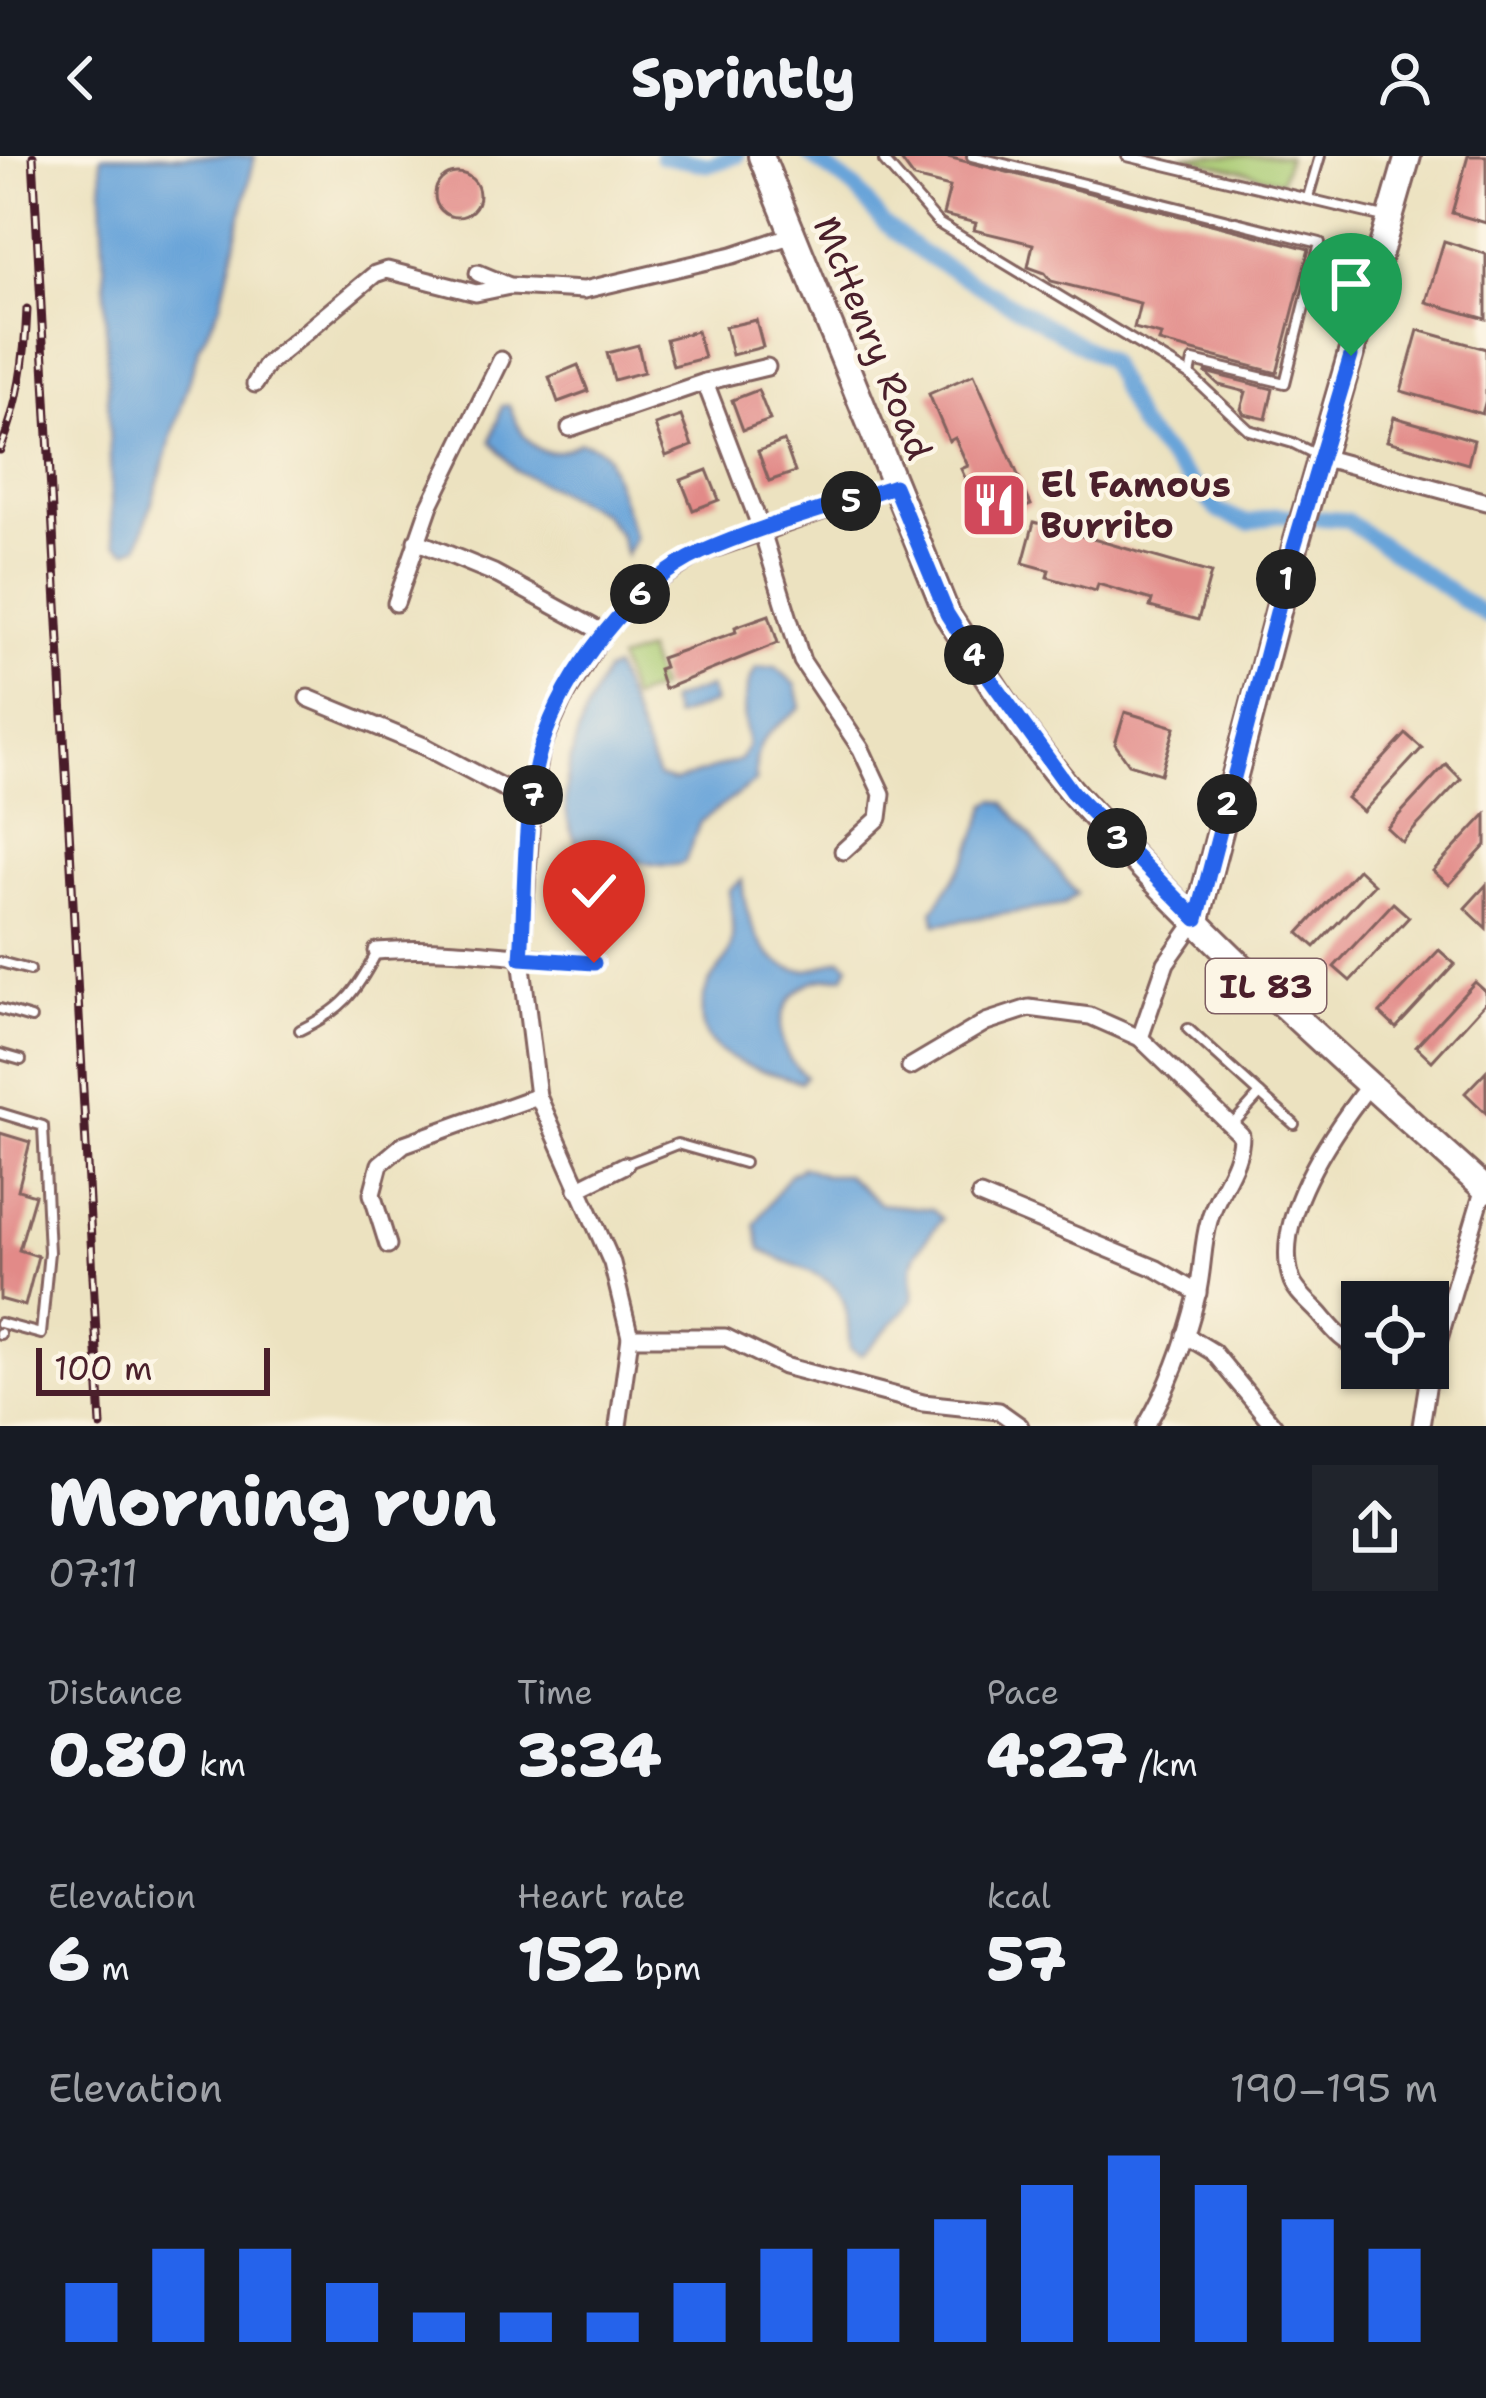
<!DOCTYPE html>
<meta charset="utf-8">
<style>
:root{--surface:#171b24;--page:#20242c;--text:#f1f3f6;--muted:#9ea1a6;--accent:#2563eb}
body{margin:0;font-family:"Shantell Sans",sans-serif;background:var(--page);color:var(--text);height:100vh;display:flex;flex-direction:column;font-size:45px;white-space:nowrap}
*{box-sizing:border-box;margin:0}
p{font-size:39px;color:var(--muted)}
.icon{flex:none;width:66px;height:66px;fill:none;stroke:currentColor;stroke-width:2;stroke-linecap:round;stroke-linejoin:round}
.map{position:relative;height:1270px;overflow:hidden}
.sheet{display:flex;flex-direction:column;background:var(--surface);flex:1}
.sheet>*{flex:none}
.buttons{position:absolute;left:1341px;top:1125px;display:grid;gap:24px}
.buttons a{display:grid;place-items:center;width:108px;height:108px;border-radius:0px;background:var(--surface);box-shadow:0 3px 9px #0004;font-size:60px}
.scale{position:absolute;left:36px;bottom:30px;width:234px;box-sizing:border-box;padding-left:12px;border:6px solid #4a1f2b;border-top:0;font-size:33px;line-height:42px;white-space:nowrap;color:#4a1f2b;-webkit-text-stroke:9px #fcf5e5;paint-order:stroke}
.pin{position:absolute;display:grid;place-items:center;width:102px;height:102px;color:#fff;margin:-123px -51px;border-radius:50% 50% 50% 0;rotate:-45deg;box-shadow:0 0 12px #0007}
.pin .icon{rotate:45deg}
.km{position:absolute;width:60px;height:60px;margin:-30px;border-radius:50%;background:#222;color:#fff;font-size:33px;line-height:60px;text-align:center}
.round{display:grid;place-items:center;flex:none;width:126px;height:126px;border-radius:0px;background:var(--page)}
.summary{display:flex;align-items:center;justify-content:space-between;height:204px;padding:0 48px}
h1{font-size:66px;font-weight:800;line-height:90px}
.metrics{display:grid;grid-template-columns:repeat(3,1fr);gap:18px;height:204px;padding:12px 48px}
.metrics div{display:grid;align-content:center}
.metrics b{font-size:60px;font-weight:800}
.metrics small{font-size:33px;font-weight:400}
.metrics p{font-size:33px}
.chart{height:336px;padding:24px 48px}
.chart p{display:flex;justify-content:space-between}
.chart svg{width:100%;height:216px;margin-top:12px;stroke:var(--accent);stroke-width:6}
header{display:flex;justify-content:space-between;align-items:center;height:156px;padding:0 48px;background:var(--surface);font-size:54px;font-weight:800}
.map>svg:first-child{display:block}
.green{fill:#aacc75;stroke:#7a7650;stroke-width:3}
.water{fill:#69a4d9;stroke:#5a6282;stroke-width:3}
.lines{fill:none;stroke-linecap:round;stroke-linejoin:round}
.canal{stroke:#69a4d9;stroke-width:16}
.building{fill:#e28a88}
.service-casing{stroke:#83635f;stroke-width:14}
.minor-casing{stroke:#83635f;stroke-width:21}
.primary-casing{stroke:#83635f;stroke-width:30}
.service{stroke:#fff;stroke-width:8}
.minor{stroke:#fff;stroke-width:15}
.primary{stroke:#fff;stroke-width:24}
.rail-casing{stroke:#4a1f2b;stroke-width:9}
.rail{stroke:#fcf5e5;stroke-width:4.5;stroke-dasharray:14;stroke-linecap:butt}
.route-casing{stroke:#fff;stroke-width:24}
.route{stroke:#2563eb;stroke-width:15}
.labels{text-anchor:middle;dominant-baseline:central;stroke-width:9;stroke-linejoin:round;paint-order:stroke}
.shield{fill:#fcf5e5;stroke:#7f5f63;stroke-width:3}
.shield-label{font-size:33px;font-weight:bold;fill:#4a1f2b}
.street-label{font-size:36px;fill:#4a1f2b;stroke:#fcf5e5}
.poi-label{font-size:36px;font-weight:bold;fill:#4a1f2b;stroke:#fcf5e5;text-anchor:start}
</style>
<header><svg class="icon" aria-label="back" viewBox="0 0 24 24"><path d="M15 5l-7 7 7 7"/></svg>Sprintly<svg class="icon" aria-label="person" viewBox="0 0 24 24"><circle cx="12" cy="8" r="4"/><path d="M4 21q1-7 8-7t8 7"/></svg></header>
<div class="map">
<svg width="1486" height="1270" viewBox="0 0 1486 1270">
<rect width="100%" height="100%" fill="#fcf5e5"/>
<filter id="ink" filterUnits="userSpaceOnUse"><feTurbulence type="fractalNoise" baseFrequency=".00833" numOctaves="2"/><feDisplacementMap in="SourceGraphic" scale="24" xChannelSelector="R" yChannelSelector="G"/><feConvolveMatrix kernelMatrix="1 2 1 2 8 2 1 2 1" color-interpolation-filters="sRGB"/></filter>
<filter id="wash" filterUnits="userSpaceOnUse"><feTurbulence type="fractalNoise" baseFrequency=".004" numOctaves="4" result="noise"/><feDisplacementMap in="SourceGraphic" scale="48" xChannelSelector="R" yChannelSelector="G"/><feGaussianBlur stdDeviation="2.7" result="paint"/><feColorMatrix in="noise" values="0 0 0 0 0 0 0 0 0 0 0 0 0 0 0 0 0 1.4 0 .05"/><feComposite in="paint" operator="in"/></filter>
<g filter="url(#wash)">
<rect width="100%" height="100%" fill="#ece2c0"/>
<!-- green -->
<g class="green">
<path d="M1181,0H1288L1281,25Z"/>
<path d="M646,495L659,533L631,543L618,504Z"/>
</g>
<!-- water -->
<g class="water">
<path d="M101,0H255L221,147L199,192L139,389L128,395L116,388L112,372Z"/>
<path d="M509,249C522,282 539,313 579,286L595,290L606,298L635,382L626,399L619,378L603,358L515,314L491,285L502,250Z"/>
<path d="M776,511L796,529L801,552C770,576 752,582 756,625L700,666L685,706C662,718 606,695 579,690C547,645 581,560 605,516L614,512L658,621L674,626L740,604L748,590C743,561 741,539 756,512Z"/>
<path d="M709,531L714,547L674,561L669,545Z"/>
<path d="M995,644L1005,647L1077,738L1064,749L936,768L933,755L968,700L988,648Z"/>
<path d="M742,724C745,761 764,822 813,813C822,811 833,806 841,803L849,809L844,820C833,822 815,822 806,829C769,853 776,898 806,920L801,926C752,911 679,901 708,829C715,814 727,809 731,790C735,773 730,752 729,734Z"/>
<path d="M803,1011L824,1019H846L880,1048L931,1053L942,1063C934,1075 918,1090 914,1103C909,1115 915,1130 913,1143C912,1147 866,1196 861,1199L850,1193C848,1178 849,1157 843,1144C830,1114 785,1110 761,1093L755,1068L789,1019Z"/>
</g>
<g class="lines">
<!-- canal -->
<g class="canal">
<path d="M662,0L709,9L737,0"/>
<path d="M810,0L856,33L883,67L922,97L1108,205L1139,270L1219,356L1249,367L1277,359L1346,364L1486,460"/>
</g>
</g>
<g id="blocks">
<!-- building -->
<g class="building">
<path d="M898,0H944L1309,93L1277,217L1159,186L1161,179L1134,172L1140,147L1051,125L1045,117L1028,111L1033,88L974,74L976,67L943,59L950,31L914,22Z"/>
<path d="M1468,0H1486V67L1452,57Z"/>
<circle cx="457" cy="39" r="22"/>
<path d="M1444,85L1486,98V163L1426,146Z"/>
<path d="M756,164L763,191L732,199L725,171Z"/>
<path d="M1418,174L1486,193V244L1482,258L1401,235Z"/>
<path d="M697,175L704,202L673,210L666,183Z"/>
<path d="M638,189L644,216L614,224L607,197Z"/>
<path d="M578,209L588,235L558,246L549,221Z"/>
<path d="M1205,216L1273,233L1266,263L1244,258L1241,253L1246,236L1219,229Z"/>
<path d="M974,218L1031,349L992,365L981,341L975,343L961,313L968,310L955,282L949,285L929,238Z"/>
<path d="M758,234L770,264L743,274L732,244Z"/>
<path d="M681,260L692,290L666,300L655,269Z"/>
<path d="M1394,261L1474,284L1468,308L1387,285Z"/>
<path d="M784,285L795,316L769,325L758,295Z"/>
<path d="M707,314L719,344L693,354L681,324Z"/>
<path d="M1034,366L1211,417L1198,464L1150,451L1152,444L1098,428L1096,435L1047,421L1049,414L1023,407Z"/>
<path d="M769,459L778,487L664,533L658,513L664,511L661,502L736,476L735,471Z"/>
<path d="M1125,556L1175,571L1161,618L1129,608L1115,588Z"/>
<path d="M1406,578L1422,592L1363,656L1347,642Z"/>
<path d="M1446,608L1461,623L1402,686L1387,672Z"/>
<path d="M1486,658V689L1449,729L1433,715Z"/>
<path d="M1358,713L1374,728L1315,791L1299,777Z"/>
<path d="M1486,729V772L1465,752Z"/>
<path d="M1393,747L1409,761L1350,825L1334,811Z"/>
<path d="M1439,794L1455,808L1396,872L1380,857Z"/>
<path d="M1475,826L1486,836V846L1432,905L1416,890Z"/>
<path d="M1486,915V957L1465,937Z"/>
<path d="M0,977L30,986L18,1034L35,1039L19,1094L38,1100L25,1150L0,1143Z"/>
</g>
</g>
</g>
<g filter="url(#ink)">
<use href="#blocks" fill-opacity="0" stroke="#83635f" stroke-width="3"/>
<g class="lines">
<defs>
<g id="service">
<path d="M886,0L884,5L938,67L1190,219L1249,274L1293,287L1315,298"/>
<path d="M972,0L1320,87L1285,227L1193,205L1190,219"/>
<path d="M1127,0L1388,62"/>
<path d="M1308,41L1320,0"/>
<path d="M0,806L30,814"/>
<path d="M0,853L31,862"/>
<path d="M1188,873L1260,938"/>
<path d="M300,874C343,853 355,838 377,796"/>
<path d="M0,898L21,904"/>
<path d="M0,957L43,970L49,1096L41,1178L0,1167"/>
<path d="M1232,969L1260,938L1294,968"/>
<path d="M626,1008L677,988L744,1007"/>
<path d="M0,1177V1178"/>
</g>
<g id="minor">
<path d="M478,117L507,129"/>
<path d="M705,226L762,375L802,505L861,593L882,638L879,662L843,695"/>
<path d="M255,228L266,209L375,118L387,114L476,137L510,130L584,134L733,99L793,79"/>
<path d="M570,272L705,226L767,211"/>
<path d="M1321,301L1486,346"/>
<path d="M416,385L494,417L604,477"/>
<path d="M396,447L430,349L501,204"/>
<path d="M308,542L424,590L532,647"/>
<path d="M377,795C446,789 524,802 594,807"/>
<path d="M1140,882L1166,807L1197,763"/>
<path d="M910,911L986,866L1029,852L1090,860L1140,882L1241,979C1241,1011 1217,1034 1209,1065C1202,1089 1203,1115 1197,1139C1186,1184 1169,1231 1146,1270"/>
<path d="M577,1033L625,1009"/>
<path d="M980,1040L1157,1113L1198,1137"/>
<path d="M388,1089L372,1038L380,1008L404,988L538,940"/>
<path d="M1185,1179L1213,1196L1274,1270"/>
<path d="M630,1181H725L784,1210L923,1247L999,1255L1020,1270"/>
<path d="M1362,1193C1343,1187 1333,1173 1320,1158C1311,1148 1294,1135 1291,1122C1272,1061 1334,974 1370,928"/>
<path d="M618,1270L630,1181L612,1107L538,940L521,802L532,647L541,592L562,545L604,477L646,432L698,398L894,330"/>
<path d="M1421,1270L1430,1213L1484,1032"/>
</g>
<g id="primary">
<path d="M761,0L947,458C984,516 1029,588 1075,639C1200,779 1346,908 1486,1034"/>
<path d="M1197,763L1295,391L1408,0"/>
</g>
</defs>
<!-- service casing -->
<use href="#service" class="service-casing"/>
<!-- minor casing -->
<use href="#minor" class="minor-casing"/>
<!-- primary casing -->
<use href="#primary" class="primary-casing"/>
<!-- service -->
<use href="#service" class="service"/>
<!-- minor -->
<use href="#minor" class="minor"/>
<!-- primary -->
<use href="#primary" class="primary"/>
<defs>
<g id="rail">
<path d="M33,0L101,1270"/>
<path d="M0,294C19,249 25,202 27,153"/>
</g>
</defs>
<!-- rail casing -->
<use href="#rail" class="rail-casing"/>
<!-- rail -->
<use href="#rail" class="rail"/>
</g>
</g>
<g class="lines" filter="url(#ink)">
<defs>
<path id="route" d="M594,807L521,802C526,737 522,653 541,591C564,518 631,428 702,396C763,369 830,352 894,330L947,458L973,499L1072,636L1197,763L1294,391L1351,200"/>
</defs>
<!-- route casing -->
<use href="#route" class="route-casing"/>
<!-- route -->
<use href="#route" class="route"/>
</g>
<!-- icons -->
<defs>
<symbol id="restaurant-square" viewBox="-11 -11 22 22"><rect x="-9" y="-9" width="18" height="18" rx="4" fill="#d1495b" stroke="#fcf5e5"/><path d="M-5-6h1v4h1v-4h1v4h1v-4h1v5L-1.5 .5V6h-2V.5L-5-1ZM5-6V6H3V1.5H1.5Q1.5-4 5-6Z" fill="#fff"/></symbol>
</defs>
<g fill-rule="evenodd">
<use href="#restaurant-square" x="956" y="311" width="76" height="76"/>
</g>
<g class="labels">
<!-- shield labels -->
<rect class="shield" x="1206" y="803" width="120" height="54" rx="9"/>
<g class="shield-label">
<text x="1266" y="830">IL 83</text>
</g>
<!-- street labels -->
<g class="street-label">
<text transform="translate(873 182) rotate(68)">McHenry Road</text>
</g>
<!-- poi labels -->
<g class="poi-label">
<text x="1040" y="328">El Famous<tspan x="1040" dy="41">Burrito</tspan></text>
</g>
</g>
</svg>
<div class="buttons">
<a><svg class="icon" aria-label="locate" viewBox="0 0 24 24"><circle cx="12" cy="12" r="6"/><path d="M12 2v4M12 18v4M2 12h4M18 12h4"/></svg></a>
</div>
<div class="scale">100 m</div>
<div class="pin" style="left:1351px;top:200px;background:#1e9e55"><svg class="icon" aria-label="arrive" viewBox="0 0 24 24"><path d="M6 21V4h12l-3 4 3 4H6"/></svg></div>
<div class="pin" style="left:594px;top:807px;background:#d93025"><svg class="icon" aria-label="check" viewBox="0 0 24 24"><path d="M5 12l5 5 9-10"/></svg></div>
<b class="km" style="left:1286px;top:423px">1</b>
<b class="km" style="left:1227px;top:648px">2</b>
<b class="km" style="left:1117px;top:682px">3</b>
<b class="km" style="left:974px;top:499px">4</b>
<b class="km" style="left:851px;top:345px">5</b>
<b class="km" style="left:640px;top:438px">6</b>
<b class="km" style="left:533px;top:639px">7</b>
</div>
<section class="sheet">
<div class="summary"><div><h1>Morning run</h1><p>07:11</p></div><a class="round"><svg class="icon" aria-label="share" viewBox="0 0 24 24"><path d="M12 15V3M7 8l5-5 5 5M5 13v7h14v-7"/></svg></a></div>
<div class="metrics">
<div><p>Distance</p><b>0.80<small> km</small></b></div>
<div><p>Time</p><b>3:34</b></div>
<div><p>Pace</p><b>4:27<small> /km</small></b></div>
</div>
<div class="metrics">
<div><p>Elevation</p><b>6<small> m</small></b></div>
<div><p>Heart rate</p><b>152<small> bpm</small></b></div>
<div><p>kcal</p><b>57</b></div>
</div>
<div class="chart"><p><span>Elevation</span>190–195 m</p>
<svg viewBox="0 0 160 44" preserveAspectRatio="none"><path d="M5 44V32M15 44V25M25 44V25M35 44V32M45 44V38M55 44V38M65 44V38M75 44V32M85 44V25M95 44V25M105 44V19M115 44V12M125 44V6M135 44V12M145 44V19M155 44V25"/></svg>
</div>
</section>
